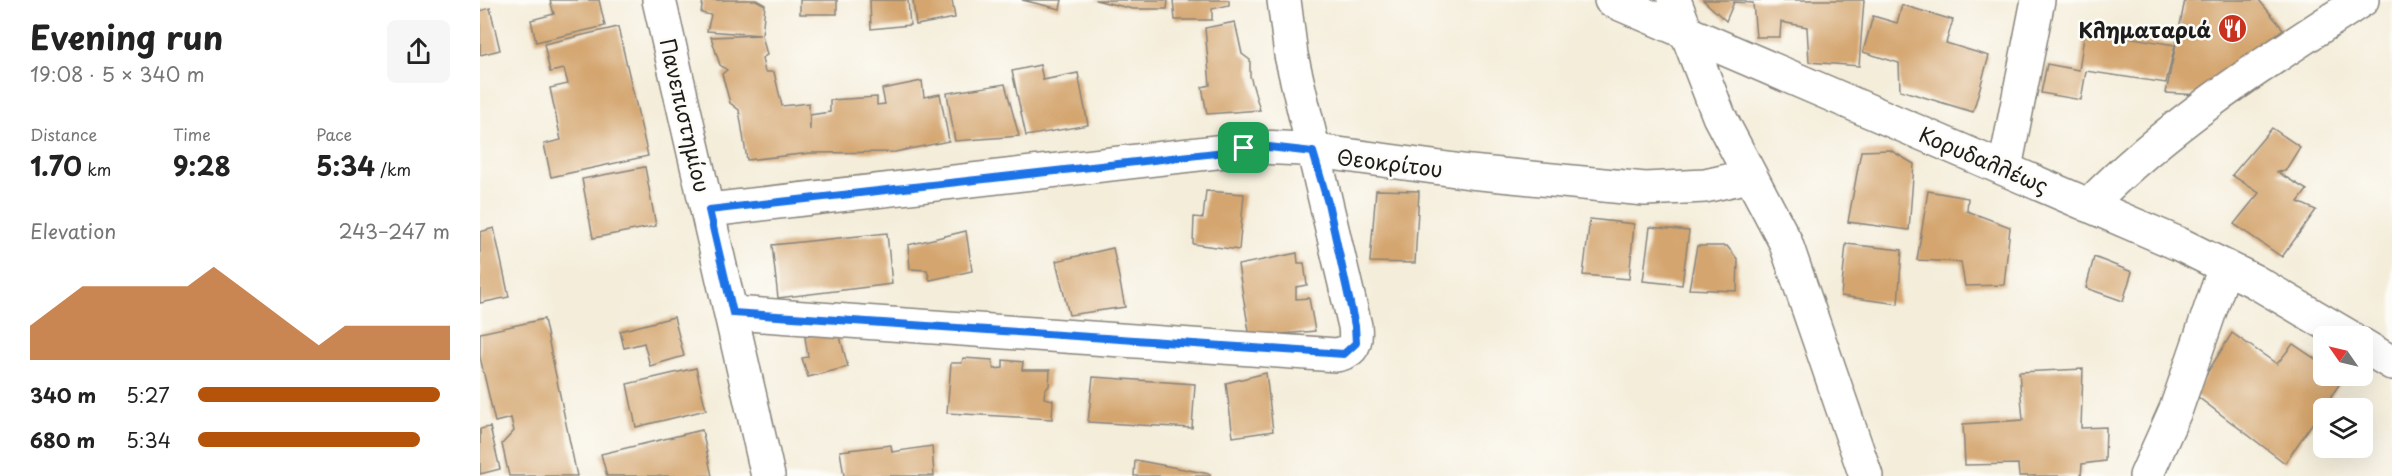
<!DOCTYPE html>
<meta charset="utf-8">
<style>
:root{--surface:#fff;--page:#f6f6f6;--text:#222;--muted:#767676;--accent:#b45309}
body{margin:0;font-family:"Playpen Sans",sans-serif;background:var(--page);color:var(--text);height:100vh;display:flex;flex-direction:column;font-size:22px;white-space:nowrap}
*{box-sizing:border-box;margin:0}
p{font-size:20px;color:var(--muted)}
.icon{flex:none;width:33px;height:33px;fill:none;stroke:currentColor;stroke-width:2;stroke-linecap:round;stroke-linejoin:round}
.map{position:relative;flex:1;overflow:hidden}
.panel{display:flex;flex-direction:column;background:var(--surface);width:480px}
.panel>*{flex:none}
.needle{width:39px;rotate:304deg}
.buttons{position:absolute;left:1833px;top:326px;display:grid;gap:12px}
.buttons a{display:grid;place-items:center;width:60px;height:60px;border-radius:9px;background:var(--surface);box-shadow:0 6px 24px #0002;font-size:30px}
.pin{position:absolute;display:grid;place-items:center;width:51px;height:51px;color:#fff;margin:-26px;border-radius:12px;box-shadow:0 3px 9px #0006}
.round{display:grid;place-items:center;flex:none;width:63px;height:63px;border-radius:9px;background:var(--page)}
.summary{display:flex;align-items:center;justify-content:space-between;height:102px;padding:0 30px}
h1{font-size:33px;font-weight:700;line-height:45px}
.metrics{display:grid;grid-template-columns:repeat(3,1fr);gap:9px;height:102px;padding:6px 30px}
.metrics div{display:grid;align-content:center}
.metrics b{font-size:26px;font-weight:700}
.metrics small{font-size:16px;font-weight:400}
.metrics p{font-size:16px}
.chart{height:168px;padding:12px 30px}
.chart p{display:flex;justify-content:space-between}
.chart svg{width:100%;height:108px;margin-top:6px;fill:var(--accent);opacity:.7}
ul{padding:0 30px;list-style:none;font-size:20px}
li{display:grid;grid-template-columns:96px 72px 1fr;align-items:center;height:45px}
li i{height:15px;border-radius:8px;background:var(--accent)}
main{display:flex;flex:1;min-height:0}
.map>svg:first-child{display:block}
.building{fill:#d4a56e}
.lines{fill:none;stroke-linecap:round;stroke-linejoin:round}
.minor-casing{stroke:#88847b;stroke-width:36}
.primary-casing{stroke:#88847b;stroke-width:36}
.minor{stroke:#fff;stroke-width:33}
.primary{stroke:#fff;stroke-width:33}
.route-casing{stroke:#fff;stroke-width:12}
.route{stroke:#1a73e8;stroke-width:8}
.labels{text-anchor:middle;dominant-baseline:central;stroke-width:5;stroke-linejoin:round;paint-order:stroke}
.poi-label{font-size:21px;font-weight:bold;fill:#1c1c1c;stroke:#fdfcf7;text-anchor:end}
.street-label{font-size:21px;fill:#1c1c1c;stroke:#fdfcf7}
</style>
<main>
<section class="panel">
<div class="summary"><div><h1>Evening run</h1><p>19:08 · 5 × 340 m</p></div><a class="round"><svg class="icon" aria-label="share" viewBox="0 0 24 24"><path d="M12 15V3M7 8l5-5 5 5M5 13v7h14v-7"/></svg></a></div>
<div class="metrics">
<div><p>Distance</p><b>1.70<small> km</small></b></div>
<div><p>Time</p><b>9:28</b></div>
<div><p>Pace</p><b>5:34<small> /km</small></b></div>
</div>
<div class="chart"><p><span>Elevation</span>243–247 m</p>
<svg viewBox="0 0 160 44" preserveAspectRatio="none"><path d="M0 44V30L10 22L20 14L30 14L40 14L50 14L60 14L70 6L80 14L90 22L100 30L110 38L120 30L130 30L140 30L150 30L160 30V44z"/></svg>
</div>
<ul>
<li><b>340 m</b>5:27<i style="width:96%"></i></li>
<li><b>680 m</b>5:34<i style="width:88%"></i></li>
</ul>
</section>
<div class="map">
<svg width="1912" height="476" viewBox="0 0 1912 476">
<rect width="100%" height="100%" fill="#fdfcf7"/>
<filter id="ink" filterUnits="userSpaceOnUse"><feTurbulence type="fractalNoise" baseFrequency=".0167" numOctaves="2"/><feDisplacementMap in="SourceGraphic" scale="12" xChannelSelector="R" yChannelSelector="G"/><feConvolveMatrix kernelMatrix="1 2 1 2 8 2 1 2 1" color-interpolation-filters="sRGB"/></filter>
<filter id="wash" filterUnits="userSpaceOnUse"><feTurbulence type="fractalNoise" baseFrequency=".008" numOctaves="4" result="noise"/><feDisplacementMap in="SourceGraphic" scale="24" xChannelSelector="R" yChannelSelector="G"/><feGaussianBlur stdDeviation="1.35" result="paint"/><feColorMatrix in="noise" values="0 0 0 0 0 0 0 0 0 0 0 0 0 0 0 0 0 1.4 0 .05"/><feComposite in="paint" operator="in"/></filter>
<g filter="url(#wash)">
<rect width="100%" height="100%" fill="#f4edda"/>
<g id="blocks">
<!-- building -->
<g class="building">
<path d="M70,0H119L125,26L56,42L51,20L74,14Z"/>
<path d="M223,0H276L285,5L282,35L287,55L282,58L285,72H294L302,106L329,103L330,130V115L350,112V100L397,97V105L405,104L402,89L442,81L444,97L460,94L469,141L415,152L331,153L267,160L259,110L250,103L242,74L247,70L240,65L231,37L280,35L227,31L231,15L221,13Z"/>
<rect x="320" y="0" width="37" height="14"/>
<path d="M390,0H428L430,25L391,29Z"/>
<path d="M433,0H472L475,18L436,25Z"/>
<path d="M542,0H582L580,9Z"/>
<path d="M615,0H688L687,9H653Z"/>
<path d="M693,0H749V5L732,9V20H695Z"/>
<path d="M1223,0H1384L1379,66L1329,62L1327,27L1301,22L1300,37H1276L1273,3L1254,2L1246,21Z"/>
<path d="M1705,0H1779L1803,29L1721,95L1686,93Z"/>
<path d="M1422,5L1473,20L1466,43L1509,56L1493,112L1420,90L1419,63L1383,52L1393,16L1417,23Z"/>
<path d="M10,8L20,50L0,55V11Z"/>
<path d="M755,22L762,54L770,60V76L780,110L727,114L722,87L730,85L725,28Z"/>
<path d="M138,27L168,156L71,177L64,144L81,140L70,88L88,84L84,69L70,72L64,44Z"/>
<path d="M1605,30L1695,45L1686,83L1606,71L1601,100L1561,93L1567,64L1599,70Z"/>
<path d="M560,65L563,80L598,73L608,125L546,136L532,71Z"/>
<path d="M525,84L539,136L475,141L467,93Z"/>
<path d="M1792,128L1820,147L1805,171L1797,172L1827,190L1818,202L1836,210L1802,257L1754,224L1779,193L1752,175Z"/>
<path d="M1410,150L1434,164L1429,230L1368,222L1381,151Z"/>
<path d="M165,167L176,226L113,238L102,179Z"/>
<path d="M896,190L939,191L935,263L890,262Z"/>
<path d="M726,191L764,194L759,250L713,244L714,217L723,218Z"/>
<path d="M1448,191L1488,198L1487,211L1530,227L1524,285L1485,286L1481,262L1437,260Z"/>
<path d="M1110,219L1154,224L1149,279L1103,275Z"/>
<path d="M1170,227L1209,231L1202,285L1163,281Z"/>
<path d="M14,228L29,297L0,303V232Z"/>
<path d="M486,231L492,271L450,280L447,270L430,269L428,245Z"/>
<path d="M407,233L412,284L298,298L292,245Z"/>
<path d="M1366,244L1422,250L1418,304L1361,296Z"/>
<path d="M1217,246H1247L1258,260L1257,291L1209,289Z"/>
<path d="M633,248L645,307L589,315L576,261Z"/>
<path d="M817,253L818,263H824L827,285L816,287V299L829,298L835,331L770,337L758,265Z"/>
<path d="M1614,257L1652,272L1643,301L1606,288Z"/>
<path d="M194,317L204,356L170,366L164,343L144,348L140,331Z"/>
<path d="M64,319L97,476H29L22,444L34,431L31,418L15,422L0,357V333Z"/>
<path d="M358,329L368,367L328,377L322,358L328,357L325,337Z"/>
<path d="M1752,333L1797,364L1813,344L1844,365V375H1858L1863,379L1805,463L1714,394Z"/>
<path d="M483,358L512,360L514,369L523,368V360L543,362L542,370H570L569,386L565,390L564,398L573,400L572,419L467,413L471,363H482Z"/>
<path d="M216,368L226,410L156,427L147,384Z"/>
<path d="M1603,369L1601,428L1626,427L1625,461L1602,464L1601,476H1539L1538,464L1485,465L1483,424L1543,420L1539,372Z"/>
<path d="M786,373L793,431L753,437L746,383Z"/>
<path d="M613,377L715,384L712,428L608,422Z"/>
<path d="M10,427L20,469L0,474V429Z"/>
<path d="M222,430L232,476H127L121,454Z"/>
<path d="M411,445L412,452L452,446L454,476H364L360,451Z"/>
<path d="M655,460L730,474V476H654Z"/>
</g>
</g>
</g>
<g filter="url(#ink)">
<use href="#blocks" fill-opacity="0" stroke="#88847b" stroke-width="1.5"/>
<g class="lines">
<defs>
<g id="minor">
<path d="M1131,0L1699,244L1774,281L1868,336"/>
<path d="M1194,0L1239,116L1305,241L1386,476"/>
<path d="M1525,168L1558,0"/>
<path d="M1609,205C1689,123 1786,62 1882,0"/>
<path d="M229,210L780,147L822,149L990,172L1165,189L1225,186L1269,176"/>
<path d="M253,313L856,355C874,352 877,343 875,326L811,55L804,0"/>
<path d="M1882,345L1912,363"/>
<path d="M1666,476L1696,409L1745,267"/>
</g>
<path id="primary" d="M179,0L288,476"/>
</defs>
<!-- minor casing -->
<use href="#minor" class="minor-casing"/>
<!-- primary casing -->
<use href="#primary" class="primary-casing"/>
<!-- minor -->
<use href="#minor" class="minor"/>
<!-- primary -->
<use href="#primary" class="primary"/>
</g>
</g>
<g class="lines" filter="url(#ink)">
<defs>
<path id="route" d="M789,147L833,152L848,203L875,326L876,343L864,354L253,313L229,210Z"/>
</defs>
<!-- route casing -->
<use href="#route" class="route-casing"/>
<!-- route -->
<use href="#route" class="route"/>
</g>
<!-- icons -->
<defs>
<symbol id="restaurant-disc" viewBox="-11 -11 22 22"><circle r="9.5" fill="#c8321e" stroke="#fdfcf7"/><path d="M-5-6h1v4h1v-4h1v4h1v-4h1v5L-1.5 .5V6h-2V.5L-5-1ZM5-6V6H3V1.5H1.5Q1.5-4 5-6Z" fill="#fff"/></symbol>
</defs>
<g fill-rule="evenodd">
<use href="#restaurant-disc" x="1736" y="12" width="33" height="33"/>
</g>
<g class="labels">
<!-- poi labels -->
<g class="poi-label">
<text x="1731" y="29">Κληματαριά</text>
</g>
<!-- street labels -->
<g class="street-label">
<text transform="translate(206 115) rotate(77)">Πανεπιστημίου</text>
<text transform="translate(1504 159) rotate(23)">Κορυδαλλέως</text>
<text transform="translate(910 162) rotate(7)">Θεοκρίτου</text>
</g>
</g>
</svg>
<div class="buttons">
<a><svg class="needle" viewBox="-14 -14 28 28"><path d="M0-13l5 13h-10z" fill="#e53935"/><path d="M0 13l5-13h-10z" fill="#767676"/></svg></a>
<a><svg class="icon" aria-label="layers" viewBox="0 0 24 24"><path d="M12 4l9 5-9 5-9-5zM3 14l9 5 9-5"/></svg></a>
</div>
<div class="pin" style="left:764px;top:148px;background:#1e9e55"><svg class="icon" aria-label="arrive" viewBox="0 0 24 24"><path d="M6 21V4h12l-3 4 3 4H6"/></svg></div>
</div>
</main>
